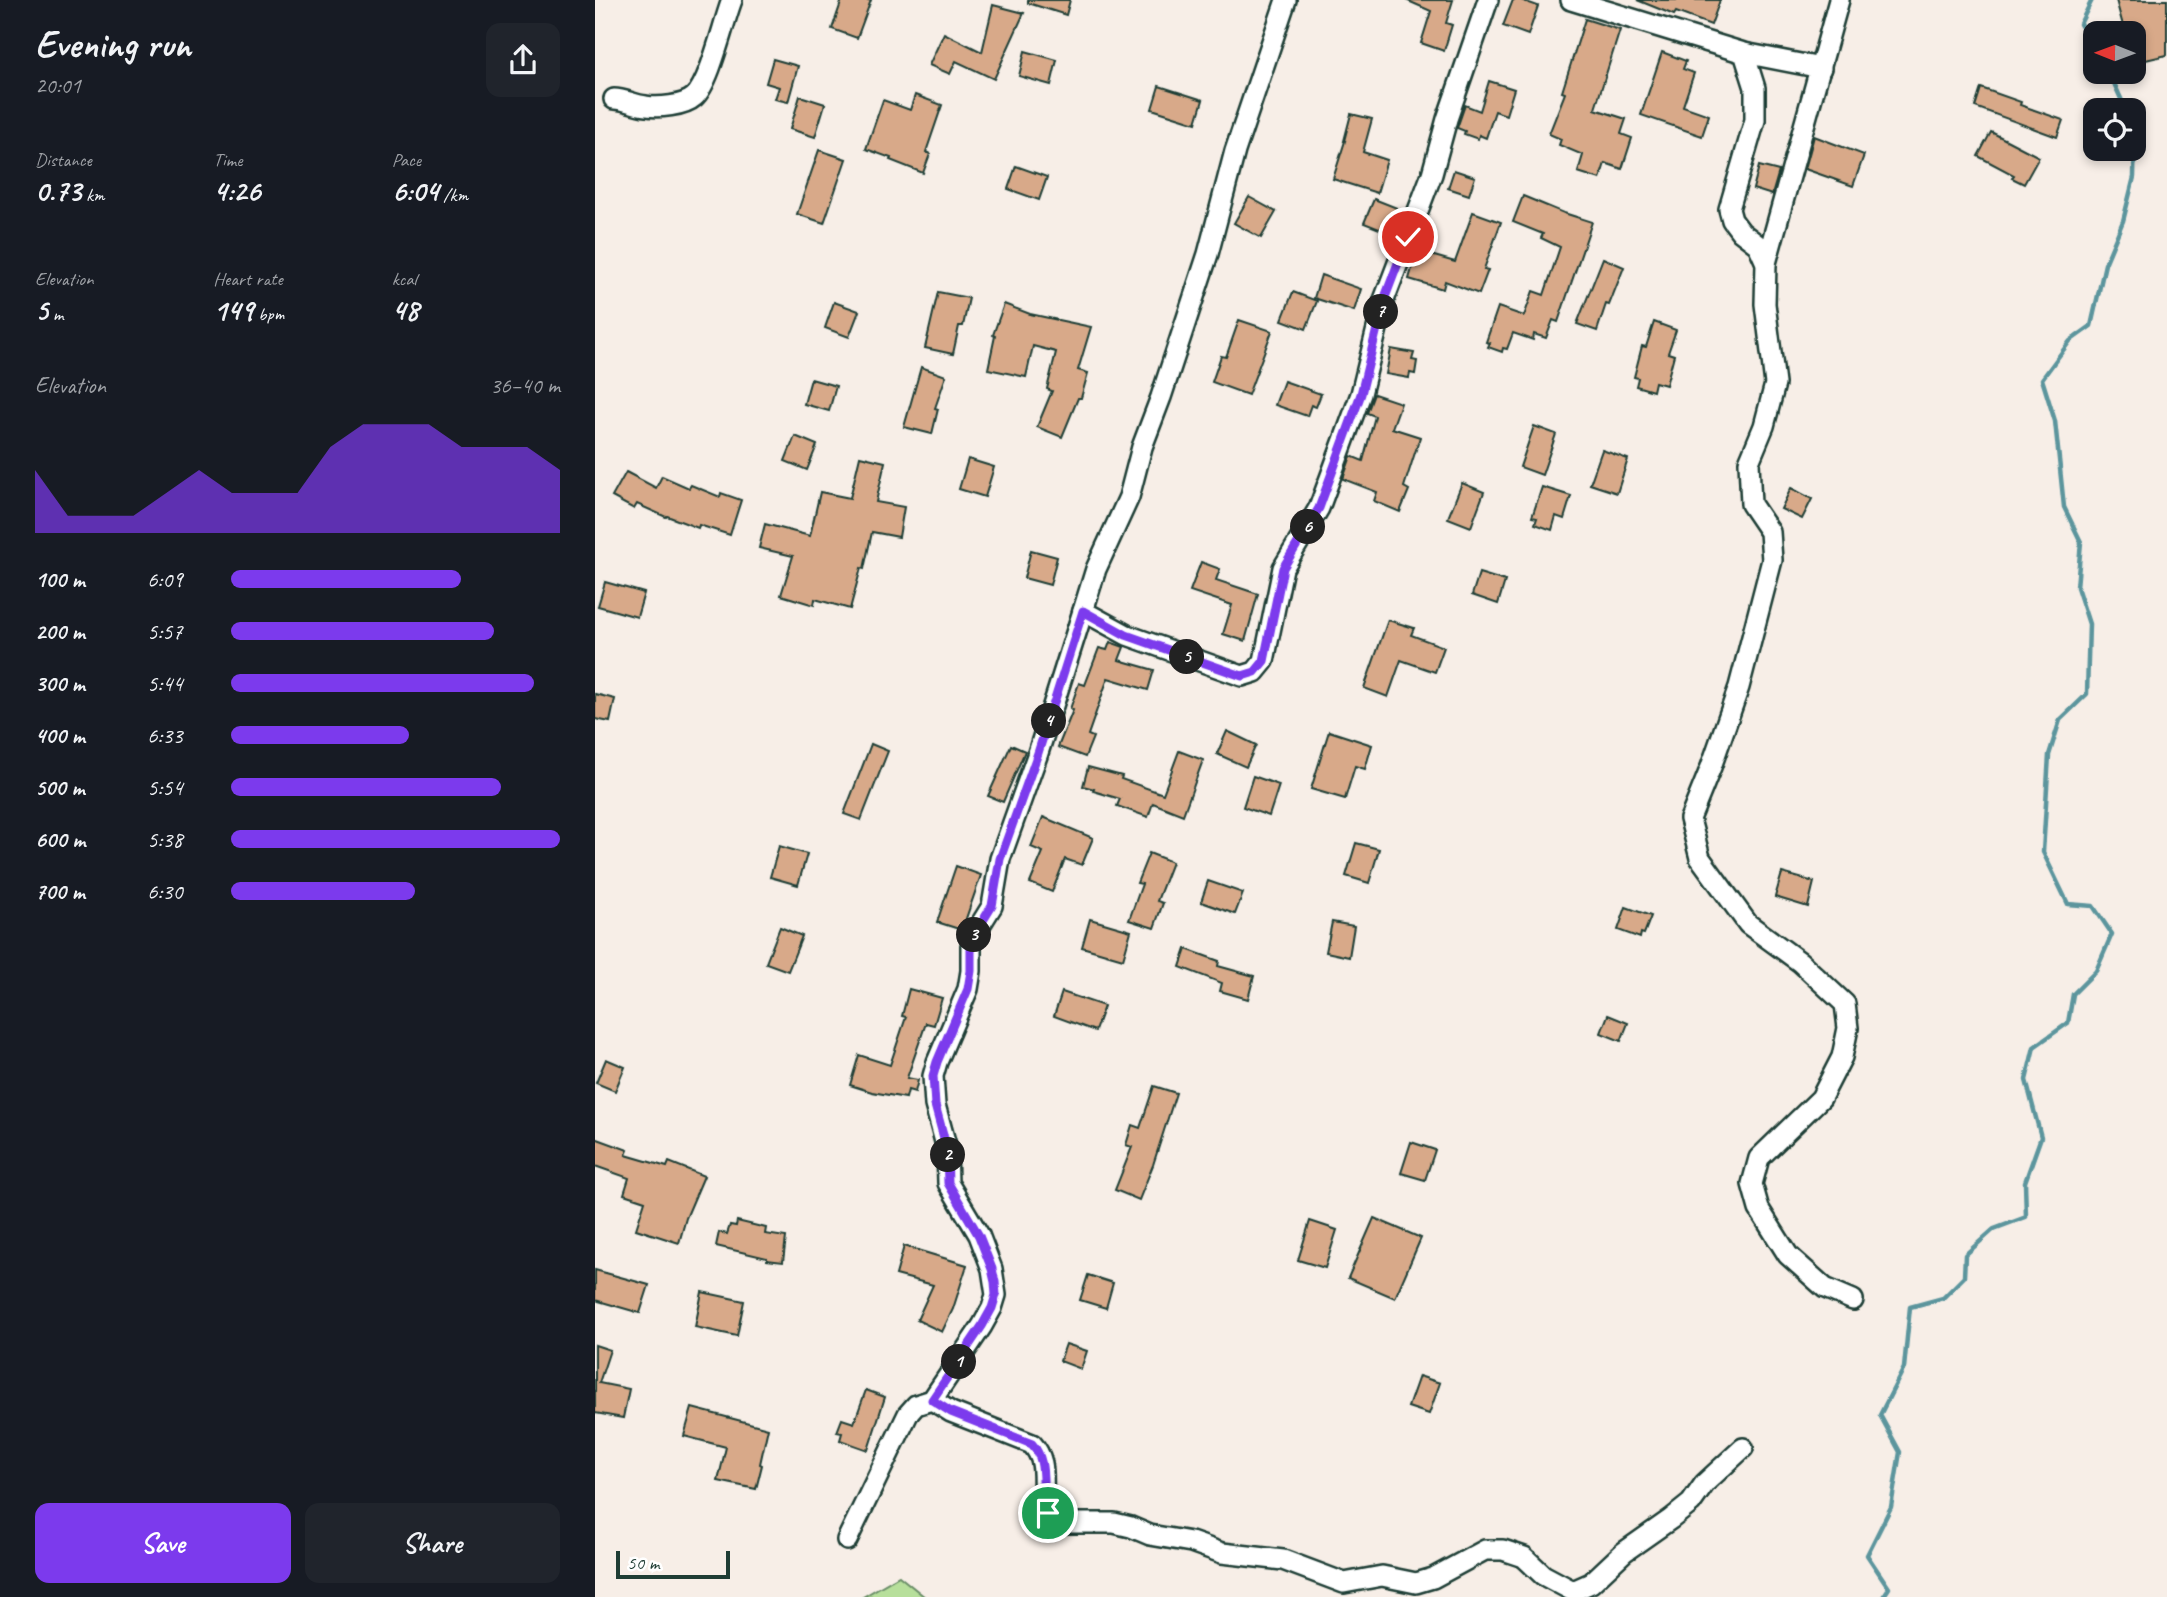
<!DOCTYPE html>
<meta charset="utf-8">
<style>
:root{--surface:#171b24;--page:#20242c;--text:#f1f3f6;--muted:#9ea1a6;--accent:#7c3aed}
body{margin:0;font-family:Caveat,sans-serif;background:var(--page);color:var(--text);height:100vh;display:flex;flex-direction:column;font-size:26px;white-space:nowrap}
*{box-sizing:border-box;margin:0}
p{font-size:23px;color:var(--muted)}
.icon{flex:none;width:38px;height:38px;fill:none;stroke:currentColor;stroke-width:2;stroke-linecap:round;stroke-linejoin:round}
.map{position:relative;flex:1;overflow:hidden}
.panel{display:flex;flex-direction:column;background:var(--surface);width:595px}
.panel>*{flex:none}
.needle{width:46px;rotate:271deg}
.tools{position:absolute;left:1488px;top:21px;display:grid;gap:14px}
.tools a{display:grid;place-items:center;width:63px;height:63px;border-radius:14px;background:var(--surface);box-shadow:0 4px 10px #0003;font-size:35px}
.scale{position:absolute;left:21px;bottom:18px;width:114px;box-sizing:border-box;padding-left:7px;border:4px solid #1f3d34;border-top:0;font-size:19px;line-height:24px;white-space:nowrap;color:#1f3d34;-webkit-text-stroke:5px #fff;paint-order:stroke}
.pin{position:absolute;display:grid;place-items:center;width:60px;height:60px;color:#fff;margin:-30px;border:4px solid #fff;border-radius:50%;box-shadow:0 2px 7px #0007}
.km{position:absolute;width:35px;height:35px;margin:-18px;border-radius:50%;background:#222;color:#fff;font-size:19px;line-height:35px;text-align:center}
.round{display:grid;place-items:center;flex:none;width:74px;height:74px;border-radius:14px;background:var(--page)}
.head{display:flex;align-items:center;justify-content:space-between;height:119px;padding:0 35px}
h1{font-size:38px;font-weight:700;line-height:52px}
.metrics{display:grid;grid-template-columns:repeat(3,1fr);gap:10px;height:119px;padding:7px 35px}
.metrics div{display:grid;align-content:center}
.metrics b{font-size:30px;font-weight:700}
.metrics small{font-size:19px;font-weight:400}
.metrics p{font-size:19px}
.chart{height:196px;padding:14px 35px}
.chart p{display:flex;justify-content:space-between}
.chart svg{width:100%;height:126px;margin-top:7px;fill:var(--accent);opacity:.7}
.cta{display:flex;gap:14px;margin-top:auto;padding:14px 35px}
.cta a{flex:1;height:80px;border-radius:14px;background:var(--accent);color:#fff;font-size:28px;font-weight:700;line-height:80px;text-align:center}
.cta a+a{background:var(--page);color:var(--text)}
ul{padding:0 35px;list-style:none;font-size:23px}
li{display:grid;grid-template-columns:112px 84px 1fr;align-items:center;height:52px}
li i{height:18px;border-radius:9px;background:var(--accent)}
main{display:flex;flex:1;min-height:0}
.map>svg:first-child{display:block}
.green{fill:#b7df9b;stroke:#6b8e68;stroke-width:2}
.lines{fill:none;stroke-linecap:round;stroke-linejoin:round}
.stream{stroke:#5b959d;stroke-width:4.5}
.building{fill:#d8a989;stroke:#1f3d34;stroke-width:2}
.minor-casing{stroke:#1f3d34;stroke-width:24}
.minor{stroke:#fff;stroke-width:19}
.route-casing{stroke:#fff;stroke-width:14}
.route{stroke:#7c3aed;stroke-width:9}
</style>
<main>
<section class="panel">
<div class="head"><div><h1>Evening run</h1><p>20:01</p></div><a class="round"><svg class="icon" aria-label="share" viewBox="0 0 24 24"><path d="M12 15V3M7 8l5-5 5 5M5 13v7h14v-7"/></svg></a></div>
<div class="metrics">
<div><p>Distance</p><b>0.73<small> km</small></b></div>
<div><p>Time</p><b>4:26</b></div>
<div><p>Pace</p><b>6:04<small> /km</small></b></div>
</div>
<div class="metrics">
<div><p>Elevation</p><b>5<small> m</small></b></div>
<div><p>Heart rate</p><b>149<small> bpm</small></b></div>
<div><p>kcal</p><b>48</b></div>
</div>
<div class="chart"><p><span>Elevation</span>36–40 m</p>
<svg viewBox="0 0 160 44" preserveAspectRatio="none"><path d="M0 44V22L10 38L20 38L30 38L40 30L50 22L60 30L70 30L80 30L90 14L100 6L110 6L120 6L130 14L140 14L150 14L160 22V44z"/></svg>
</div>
<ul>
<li><b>100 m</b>6:09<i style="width:70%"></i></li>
<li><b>200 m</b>5:57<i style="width:80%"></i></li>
<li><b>300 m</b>5:44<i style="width:92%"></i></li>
<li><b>400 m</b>6:33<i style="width:54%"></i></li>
<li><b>500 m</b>5:54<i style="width:82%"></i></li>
<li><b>600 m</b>5:38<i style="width:100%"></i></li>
<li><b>700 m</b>6:30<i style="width:56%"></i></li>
</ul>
<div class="cta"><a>Save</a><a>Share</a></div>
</section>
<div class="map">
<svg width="1572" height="1597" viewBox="0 0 1572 1597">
<rect width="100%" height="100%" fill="#f7eee7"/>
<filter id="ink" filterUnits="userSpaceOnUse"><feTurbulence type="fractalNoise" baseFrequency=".0143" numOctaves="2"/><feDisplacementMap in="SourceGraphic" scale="14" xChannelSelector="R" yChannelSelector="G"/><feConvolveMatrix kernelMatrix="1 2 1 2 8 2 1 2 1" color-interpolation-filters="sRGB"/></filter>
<g filter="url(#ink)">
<!-- green -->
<path class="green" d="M304,1576L330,1597H268Z"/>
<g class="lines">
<!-- stream -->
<g class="stream">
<path d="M1497,0L1485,24L1500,48"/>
<path d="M1514,72L1531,110"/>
<path d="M1288,1597L1294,1588L1272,1555L1296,1507L1305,1452L1285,1415L1309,1368L1315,1307L1348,1298L1369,1277L1370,1255L1399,1229L1431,1217L1430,1182L1446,1137L1431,1080L1439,1047L1473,1023L1478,994L1501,971L1517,934L1498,906L1473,904L1448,852L1454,755L1465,720L1492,694L1494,624L1482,587L1486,542L1469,507L1460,421L1447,379L1475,341L1496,326L1510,264L1528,221L1539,177L1540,129L1538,126"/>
</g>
</g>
<!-- building -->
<g class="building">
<path d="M247,0H276L262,38L237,29Z"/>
<path d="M433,0H475L471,15L433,3Z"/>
<path d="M811,0H858L851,23L857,25L849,51L826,43L836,11Z"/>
<path d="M918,0H926L943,6L933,35L908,26Z"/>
<path d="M1042,0H1125L1116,25L1081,12L1079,15Z"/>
<path d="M1521,0H1572V55L1538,63V33H1530Z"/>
<path d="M398,5L429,13L399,79L361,61L355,74L334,65L349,33L387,52Z"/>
<path d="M990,19L1025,30L1000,109L1031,119L1026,134L1037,138L1027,169L1010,163L1005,179L983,172L988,155L964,145L966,139L954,134L970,93L967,92Z"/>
<path d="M430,51L462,60L456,85L424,76Z"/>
<path d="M1067,52L1091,61L1088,69L1099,73L1088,106L1114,115L1107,136L1046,115Z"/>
<path d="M178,59L203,66L193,102L180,99L184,87L171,83Z"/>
<path d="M894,81L919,89L911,115L900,111L891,138L884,135L883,139L869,134L870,131L862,128L870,105L885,111Z"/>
<path d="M564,86L608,100L601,123L557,109Z"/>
<path d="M1386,88L1426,102L1425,105L1468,120L1462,137L1380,107Z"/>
<path d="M320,95L347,105L331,152L335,154L328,173L295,160L296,158L271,149L288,100L315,110Z"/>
<path d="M205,96L230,104L220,137L195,129Z"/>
<path d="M756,114L777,119L768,152L792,160L782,193L738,179L750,141H749Z"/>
<path d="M1396,132L1444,157L1429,184L1417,178L1419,175L1383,156Z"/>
<path d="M1219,136L1269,155L1258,186L1210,169Z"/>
<path d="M224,150L251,159L229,223L202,214Z"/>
<path d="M421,166L452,177L444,200L413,189Z"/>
<path d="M1164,166L1184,171L1177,195L1158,189Z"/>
<path d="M859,170L880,177L874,195L853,188Z"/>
<path d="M928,196L969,213L997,222L963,322L958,320L951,338L939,334L938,340L918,333L912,349L908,348L907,352L893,347L895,343L891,342L903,307L929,316L938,291L949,295L965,247L946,238L948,234L918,222Z"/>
<path d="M654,197L681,212L666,238L639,223Z"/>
<path d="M779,199L802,208L792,232L769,223Z"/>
<path d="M878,212L906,222L889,269L893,270L884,294L850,281L848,289L814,279L822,251L860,262Z"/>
<path d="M1008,258L1029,267L1014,305L1011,304L1002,331L982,324Z"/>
<path d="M726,275L766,289L759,311L719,298Z"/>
<path d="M343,292L374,298L368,326H364L358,354L330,348Z"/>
<path d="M698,292L722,301L711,329L687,320Z"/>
<path d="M239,302L264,311L254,337L230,328Z"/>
<path d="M409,304L435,314L496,327L483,370L493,373L486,398H483L467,437L442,427L457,391L452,389L461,352L438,346L431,377L393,369L400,336L398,335Z"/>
<path d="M644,320L677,331L653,395L617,382L626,356L631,357Z"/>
<path d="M1059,322L1081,330L1073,353L1079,355L1071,385L1060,382L1058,391L1041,386L1043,378L1039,377L1047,346L1051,347Z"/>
<path d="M796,349L819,353L817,360L822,361L820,374L815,373L814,378L791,374Z"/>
<path d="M326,367L351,376L340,408L343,409L337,434L309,427Z"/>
<path d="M216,379L241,386L234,411L209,404Z"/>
<path d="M689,381L726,394L721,407L716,405L712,416L680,405Z"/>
<path d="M779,394L806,403L797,428L825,437L809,487L814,490L805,512L779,501L782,492L748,479L756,456L768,461L780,416L772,413Z"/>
<path d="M939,426L961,434L947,475L925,467Z"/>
<path d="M200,436L222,445L212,470L190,461Z"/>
<path d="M1007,450L1033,459L1022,493L995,484Z"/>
<path d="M265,456L290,462L281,502L309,507L304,537L277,532L269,569L266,568L255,609L220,599L219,605L186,595L198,556L164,548L170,524L215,536L225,492L255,498Z"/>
<path d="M373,459L399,467L390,497L364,489Z"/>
<path d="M31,472L61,488L67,476L94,488L96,485L125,497L126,493L146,500L135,535L104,525L103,528L72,516L71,517L42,504L39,509L17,497Z"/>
<path d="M867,483L889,492L876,527L853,518Z"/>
<path d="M947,487L976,496L969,519L961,516L957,530L940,524L942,518L937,517Z"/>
<path d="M1196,488L1217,499L1207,519L1186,509Z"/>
<path d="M436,550L462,557L455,585L429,578Z"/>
<path d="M606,562L625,569L621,580L663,594L650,641L628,634L637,605L595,591Z"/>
<path d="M884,573L910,581L903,604L877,595Z"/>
<path d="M10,582L49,593L42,617L3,606Z"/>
<path d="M793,620L819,628L816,635L849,647L840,672L806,660L793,697L769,688Z"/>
<path d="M515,642L529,647L524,660L559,670L553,690L513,678L493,735L498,737L490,757L463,747L478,710L475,709L484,683L490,685L504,648L512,650Z"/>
<path d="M0,694L20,699L15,722L0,719Z"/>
<path d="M632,731L661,745L651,767L622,754Z"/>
<path d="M734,731L777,745L770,769L760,766L750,799L716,789Z"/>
<path d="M276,744L293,751L266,820L249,814Z"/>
<path d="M416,745L430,751L408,802L393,796Z"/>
<path d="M584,751L608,760L588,815L558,803L553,817L522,806L525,799L498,791L499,789L488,786L493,767L527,776L526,779L568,794Z"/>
<path d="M658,776L684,785L674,816L648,807Z"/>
<path d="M448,817L498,838L487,865L470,859L457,892L435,883L448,852L436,847Z"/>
<path d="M761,843L784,849L774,883L751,876Z"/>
<path d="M184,846L212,854L203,885L175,877Z"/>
<path d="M554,853L577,862L562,901L568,903L559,928L534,920L547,884L542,883Z"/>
<path d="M361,866L386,875L367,930L342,922Z"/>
<path d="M1187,873L1219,882L1213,907L1180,897Z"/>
<path d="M613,881L648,893L640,914L606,902Z"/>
<path d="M1031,907L1056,916L1049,934L1046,933L1045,938L1023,930Z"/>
<path d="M495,919L536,931L528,959L487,947Z"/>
<path d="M737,922L759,926L754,957L731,952Z"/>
<path d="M185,927L207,936L193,971L171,963Z"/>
<path d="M591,949L624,961L623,966L659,976L653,999L625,991L627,983L585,967Z"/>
<path d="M314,989L347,998L339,1025L331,1023L312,1078L323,1080L320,1092L313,1090L311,1098L277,1092L255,1085L264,1055L295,1065L311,1017L307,1016Z"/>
<path d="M467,992L509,1006L500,1031L459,1016Z"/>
<path d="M1013,1015L1033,1023L1026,1041L1006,1033Z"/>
<path d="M11,1059L30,1067L20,1091L1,1083Z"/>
<path d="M559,1086L581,1093L558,1165L544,1200L520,1190L537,1147L531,1145L537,1125L545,1128Z"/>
<path d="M0,1138L33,1150L31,1155L72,1167L74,1162L109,1176L91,1218L84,1243L41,1229L50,1201L29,1194L34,1178L0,1166Z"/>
<path d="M816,1142L840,1150L830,1180L806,1173Z"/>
<path d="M779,1218L826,1238L800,1298L753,1278Z"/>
<path d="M142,1221L171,1228L170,1234L191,1237L188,1262L172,1260V1258L121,1246L124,1232L132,1234L135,1225L141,1226Z"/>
<path d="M715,1221L742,1230L730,1268L703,1260Z"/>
<path d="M309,1246L372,1265L358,1309L347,1332L322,1320L338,1285L301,1275Z"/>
<path d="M0,1270L54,1285L45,1313L0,1300Z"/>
<path d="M493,1275L518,1283L511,1308L485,1300Z"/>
<path d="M107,1292L149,1301L142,1336L100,1327Z"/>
<path d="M471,1344L492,1351L486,1369L465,1361Z"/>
<path d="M0,1345L15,1350L4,1383L34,1389L28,1418L0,1413Z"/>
<path d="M824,1376L845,1383L834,1414L813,1407Z"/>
<path d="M271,1390L290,1397L273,1450L245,1440L247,1433L242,1432L247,1419L259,1423Z"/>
<path d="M97,1408L173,1428L165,1464L167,1465L161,1489L123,1481L131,1447L89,1436Z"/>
</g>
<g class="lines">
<defs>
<g id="minor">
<path d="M691,0L640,151L613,254L566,397L547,447L534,497L501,569L488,611L532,635L647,676L660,672L669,661L688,568L724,508L766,394L789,300L837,174L852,119L893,0"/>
<path d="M976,0L1149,53L1160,88V120L1134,209L1137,220L1146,232L1163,245L1171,263L1170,304L1180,384L1169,426L1154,462L1156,504L1175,532L1177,560L1144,687L1116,767L1095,819L1105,858L1153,924L1205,962L1250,1004L1253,1028L1247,1057L1226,1098L1164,1158L1157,1184L1164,1209L1193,1255L1230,1288L1258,1300"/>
<path d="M1149,53L1226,68"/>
<path d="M19,99C30,99 39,105 51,106C63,108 89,106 99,97C115,83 128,23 137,0"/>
<path d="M1171,263L1244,0"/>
<path d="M337,1400L356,1412L437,1444C461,1470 434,1499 464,1523H519L536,1527L555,1535L596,1542L627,1553L688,1560L749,1583L787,1576L821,1583L838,1578L890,1550H908L929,1557L948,1575L978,1591L996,1583L1029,1552L1076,1519L1096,1503L1110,1483L1148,1448"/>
<path d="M252,1540L313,1414L321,1405L337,1400L387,1326L397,1308L401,1295L397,1269L384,1235L353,1183L352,1149L340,1105L338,1076L342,1062L373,989L376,971V946L379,935L397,906L405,859L443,753L488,611"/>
</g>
</defs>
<!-- minor casing -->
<use href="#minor" class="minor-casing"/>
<!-- minor -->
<use href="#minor" class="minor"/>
</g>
</g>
<g class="lines" filter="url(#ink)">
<defs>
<path id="route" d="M453,1513C443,1490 455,1464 437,1444L356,1412L337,1400L387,1326L397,1308L401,1295L400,1282L397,1269L384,1236L353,1183L352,1149L340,1105L338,1076L342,1062L373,989L376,971V946L379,935L397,906L405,859L443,753L488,611L531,635L647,676L660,672L669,661L688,568L724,508L766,394L789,300L813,237"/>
</defs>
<!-- route casing -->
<use href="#route" class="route-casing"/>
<!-- route -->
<use href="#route" class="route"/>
</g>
</svg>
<div class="tools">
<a><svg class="needle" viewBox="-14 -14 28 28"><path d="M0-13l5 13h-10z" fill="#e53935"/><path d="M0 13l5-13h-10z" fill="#9ea1a6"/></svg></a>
<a><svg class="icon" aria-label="locate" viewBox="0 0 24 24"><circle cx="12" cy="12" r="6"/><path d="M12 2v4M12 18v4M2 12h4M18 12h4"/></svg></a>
</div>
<div class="scale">50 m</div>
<div class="pin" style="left:453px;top:1513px;background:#1e9e55"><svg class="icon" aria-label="arrive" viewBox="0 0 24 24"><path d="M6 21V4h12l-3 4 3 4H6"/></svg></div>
<div class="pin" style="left:813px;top:237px;background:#d93025"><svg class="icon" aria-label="check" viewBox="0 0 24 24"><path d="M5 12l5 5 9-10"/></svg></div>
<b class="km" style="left:364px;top:1362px">1</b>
<b class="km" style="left:353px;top:1155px">2</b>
<b class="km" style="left:379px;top:935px">3</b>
<b class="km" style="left:454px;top:721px">4</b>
<b class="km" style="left:592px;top:657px">5</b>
<b class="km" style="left:713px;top:527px">6</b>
<b class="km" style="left:786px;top:312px">7</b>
</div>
</main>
